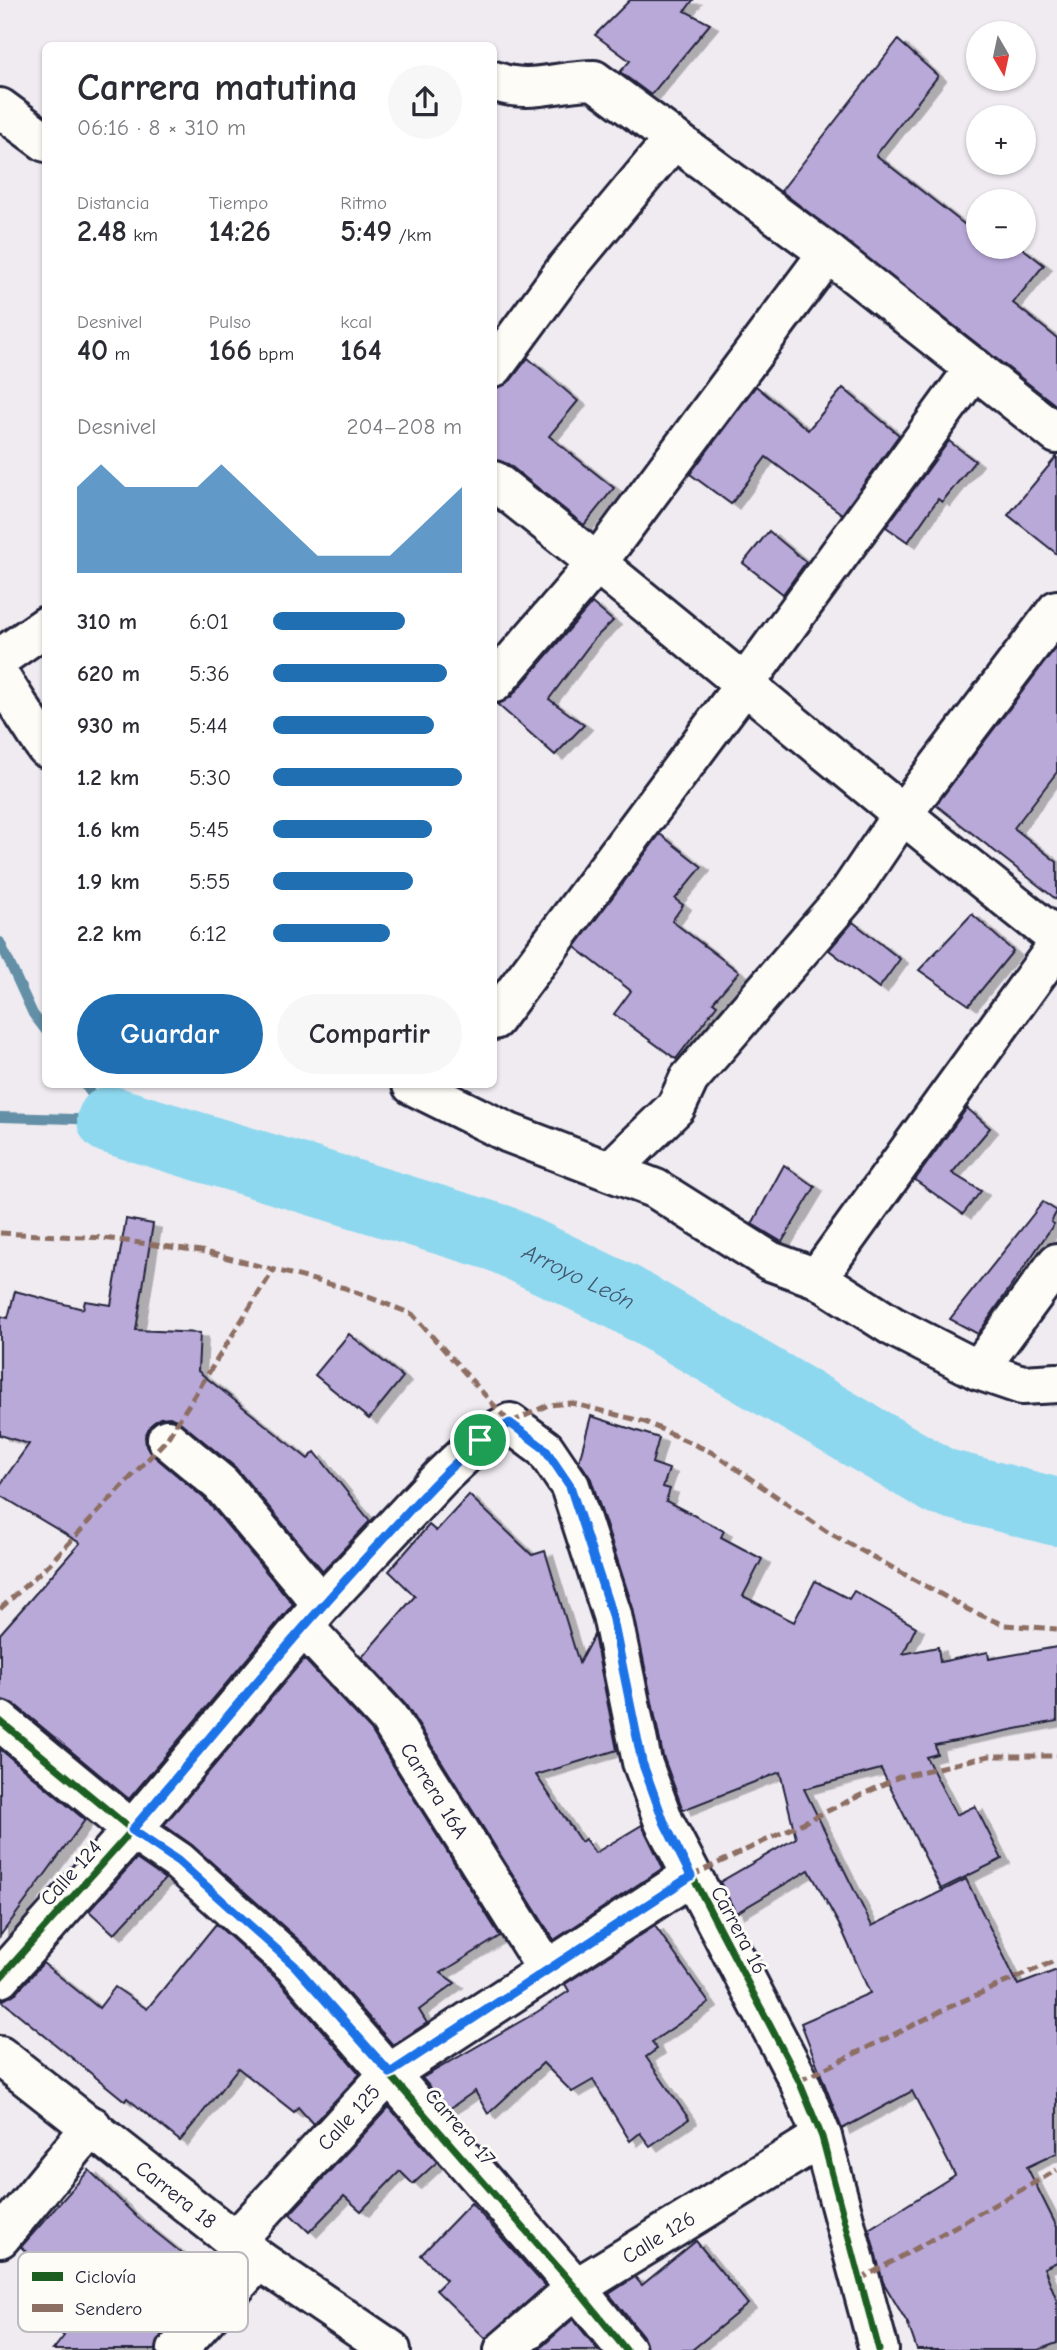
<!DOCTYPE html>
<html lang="es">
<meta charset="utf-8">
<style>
:root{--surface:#fff;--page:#f7f7f7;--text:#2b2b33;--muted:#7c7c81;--accent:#1f6fb2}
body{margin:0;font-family:"Comic Neue",sans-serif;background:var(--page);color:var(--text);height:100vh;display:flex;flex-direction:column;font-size:26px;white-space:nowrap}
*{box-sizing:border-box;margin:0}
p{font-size:23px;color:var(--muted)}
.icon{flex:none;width:38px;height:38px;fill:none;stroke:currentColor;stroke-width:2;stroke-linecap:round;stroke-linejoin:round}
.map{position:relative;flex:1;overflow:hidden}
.drawer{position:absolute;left:42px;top:42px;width:455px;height:1046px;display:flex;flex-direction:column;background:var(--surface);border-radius:10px;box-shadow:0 2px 5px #0004}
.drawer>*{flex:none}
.needle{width:46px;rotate:171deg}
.controls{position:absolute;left:966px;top:21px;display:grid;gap:14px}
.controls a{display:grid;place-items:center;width:70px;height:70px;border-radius:50%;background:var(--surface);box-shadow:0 2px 5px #0004;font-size:35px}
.pin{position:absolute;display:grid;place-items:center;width:60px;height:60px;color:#fff;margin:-30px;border:4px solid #fff;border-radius:50%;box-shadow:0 2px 7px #0007}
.round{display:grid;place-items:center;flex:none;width:74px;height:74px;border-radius:37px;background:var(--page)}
.overview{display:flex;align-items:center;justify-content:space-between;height:119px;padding:0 35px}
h1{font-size:38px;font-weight:800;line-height:52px}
.figures{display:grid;grid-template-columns:repeat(3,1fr);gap:10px;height:119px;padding:7px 35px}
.figures div{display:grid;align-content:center}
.figures b{font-size:30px;font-weight:800}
.figures small{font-size:19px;font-weight:400}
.figures p{font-size:19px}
.chart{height:196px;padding:14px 35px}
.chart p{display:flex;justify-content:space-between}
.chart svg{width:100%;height:126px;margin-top:7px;fill:var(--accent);opacity:.7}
.cta{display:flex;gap:14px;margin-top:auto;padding:14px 35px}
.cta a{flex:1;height:80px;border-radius:42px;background:var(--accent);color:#fff;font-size:28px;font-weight:800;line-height:80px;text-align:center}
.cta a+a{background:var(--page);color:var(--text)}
ul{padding:0 35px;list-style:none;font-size:23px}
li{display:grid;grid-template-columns:112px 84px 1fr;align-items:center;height:52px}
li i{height:18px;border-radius:9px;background:var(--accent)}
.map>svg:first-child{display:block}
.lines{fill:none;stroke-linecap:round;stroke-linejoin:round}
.stream{stroke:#638fa7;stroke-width:10}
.river{stroke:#8ed8ef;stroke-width:68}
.building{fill:#b9a9d9;stroke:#22223b;stroke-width:2;filter:url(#shadow)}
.minor-casing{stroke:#22223b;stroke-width:44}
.minor{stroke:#fdfcf7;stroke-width:38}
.quiet{stroke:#8d6e63;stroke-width:5;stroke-dasharray:10 5;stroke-linecap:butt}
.cycleway-casing{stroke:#fdfcf7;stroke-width:11}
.cycleway{stroke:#1b5e20;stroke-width:7}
.route-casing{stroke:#fff;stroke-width:14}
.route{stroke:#1a73e8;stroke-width:9}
.labels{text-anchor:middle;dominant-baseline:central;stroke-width:6;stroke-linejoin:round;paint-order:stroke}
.street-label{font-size:21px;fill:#22223b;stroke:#fdfcf7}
.water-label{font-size:23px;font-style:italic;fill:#425971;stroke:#fdfcf7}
.key{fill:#fdfcf7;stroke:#bbbbbf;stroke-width:2}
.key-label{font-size:19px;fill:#22223b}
</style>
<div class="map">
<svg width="1057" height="2350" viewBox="0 0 1057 2350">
<defs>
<filter id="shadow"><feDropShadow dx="8" dy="4.5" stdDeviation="0" flood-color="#0004"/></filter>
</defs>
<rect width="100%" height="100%" fill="#efebf1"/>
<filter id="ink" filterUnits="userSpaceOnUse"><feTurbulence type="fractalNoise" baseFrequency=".0143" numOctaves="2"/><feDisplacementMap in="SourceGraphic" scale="14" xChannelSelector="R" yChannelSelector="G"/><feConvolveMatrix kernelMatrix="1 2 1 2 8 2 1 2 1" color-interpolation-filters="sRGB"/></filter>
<g filter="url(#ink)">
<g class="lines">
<!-- stream -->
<g class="stream">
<path d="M0,942L33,1014L46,1031"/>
<path d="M85,1085L111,1120"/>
<path d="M0,1117L111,1120"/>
</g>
<!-- river -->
<path class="river" id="s1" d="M111,1120L499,1238L624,1298L941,1482L1057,1512"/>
</g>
<!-- building -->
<g class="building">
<path d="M630,0H693L685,11L710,24L651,95L620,72L630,61L595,35Z"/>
<path d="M898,40L938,76L876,155L978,235V247H1021L1044,265L1013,303L1057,338V406L781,191Z"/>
<path d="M528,358L578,401L549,436L614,488L584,525L508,464L494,460V389L511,380Z"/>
<path d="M756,386L808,430L843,388L899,435L842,514L766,457L731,504L690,474Z"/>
<path d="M949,441L975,461L942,502L938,499L908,542L886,527Z"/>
<path d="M1057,456V554L1008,515Z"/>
<path d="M769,531L806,562L783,594L743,563Z"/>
<path d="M592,603L613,621L594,639L549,699L584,725L555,755L497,704L511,697Z"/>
<path d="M1057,646V772L1014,828L1057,862V900L936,805Z"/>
<path d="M660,834L702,867L675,899L683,905L672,921L739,972L713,1002L717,1005L676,1059L614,1014L631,991L575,947Z"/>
<path d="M972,914L1013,951L969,1005L919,970Z"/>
<path d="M853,922L900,959L879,988L829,950Z"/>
<path d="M967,1108L990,1128L952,1173L981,1191L963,1214L915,1180Z"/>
<path d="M784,1165L815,1187L782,1242L752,1224Z"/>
<path d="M1043,1202L1057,1211L1051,1222L1054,1224L978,1334L950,1319Z"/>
<path d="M126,1219L153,1224L136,1330L200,1333L198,1371L308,1459L315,1452L370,1521L323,1571L235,1467L180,1422L170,1417L160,1418L151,1425L145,1436L146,1446L153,1455L206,1500L293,1604L129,1799L14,1704L0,1700V1634L80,1543L0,1495V1485L29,1444L0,1435V1316L8,1318L15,1291L83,1309L85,1301L111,1305Z"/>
<path d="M349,1334L403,1377L369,1419L315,1375Z"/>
<path d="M591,1416L659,1438L652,1463L669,1469L663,1487L670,1489L666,1501L724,1531L721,1537L762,1559L743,1596L794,1622L815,1581L849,1599L854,1591L916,1627L903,1654L938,1647L940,1662L988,1652L989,1659L1057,1647V1721L935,1745L937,1754L926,1757L956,1815L975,1806L1002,1859L941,1889L881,1769L804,1789L872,1926L966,1879L1018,1985L1057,1970V2153L1027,2167L1057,2227V2262L1044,2268L1057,2300V2343L1038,2350H917L908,2324L883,2282L869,2229L955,2175L912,2091L842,2129L801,2023L870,1993L842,1930L809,1870L736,1913L720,1882L796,1838L780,1772L683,1810L663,1756L633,1608L591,1479L579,1461Z"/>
<path d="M469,1495L532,1555L545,1551L579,1663L594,1635L617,1750L536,1775L581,1842L585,1839L595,1853L642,1825L663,1868L554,1940L406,1705L362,1657L415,1596L389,1571L429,1525L436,1531Z"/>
<path d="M304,1659L371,1730L500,1936L441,1973L455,1983L419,2010L427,2023L393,2045L310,1950L192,1845L164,1825Z"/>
<path d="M0,1749L85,1820L0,1936Z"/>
<path d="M136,1859L165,1879L114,1934L89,1911Z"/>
<path d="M216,1924L279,1981L360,2074L313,2124L298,2107L294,2112L238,2068L180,2141L127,2098L125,2101L2,2001L16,1993L43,1963L99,2008L115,1987L147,2009Z"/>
<path d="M655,1926L709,2003L652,2042L657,2049L646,2057L689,2119L650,2146L640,2133L630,2141L593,2080L572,2092L543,2063L488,2114L475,2091L449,2109L422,2078L537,2012L569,1991L565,1984Z"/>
<path d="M389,2107L437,2162L413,2184L400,2171L361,2211L344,2196L309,2232L290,2214Z"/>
<path d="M89,2170L138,2218L213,2278L161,2335L156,2350H53L64,2336L58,2331L82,2304L21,2247Z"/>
<path d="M471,2203L545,2286L486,2339L436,2290L446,2280L421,2255Z"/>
<path d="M696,2241L748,2304L692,2350H647L643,2336L609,2294L635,2277L642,2285Z"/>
<path d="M573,2319L598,2350H538Z"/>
</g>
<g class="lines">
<defs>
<g id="minor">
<path d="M494,81C526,95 560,80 594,80L828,253L1057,434"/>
<path d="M0,108L46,142"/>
<path d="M494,367L566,269L674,139"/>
<path d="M494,481C684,630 866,789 1057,938"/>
<path d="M0,658L46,626"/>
<path d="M0,677L46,748"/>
<path d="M494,683L597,563L828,253"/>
<path d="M494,1020L744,685L975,368"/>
<path d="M412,1085L509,1133L656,1189L770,1261L817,1278L892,1326L978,1370L1022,1385L1057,1383"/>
<path d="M610,1171L676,1107L689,1079L849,893L901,816L1057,610"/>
<path d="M817,1278L1057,946"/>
<path d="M978,1370L1057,1263"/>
<path d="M167,1439L221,1484L322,1604"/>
<path id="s2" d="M304,1627L388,1717L547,1970"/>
<path d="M0,1721L132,1830L178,1861L295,1966L576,2288L626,2350"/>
<path d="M0,1978L132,1830L322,1604L442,1476L480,1440L510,1423L545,1449L570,1486L612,1615L642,1762L664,1822L799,2081L822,2137L879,2350"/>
<path id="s3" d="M0,2056L259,2260L391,2350"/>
<path d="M0,2238L92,2126"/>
<path id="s4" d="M235,2241L390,2073L691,1876"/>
<path d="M177,2350L259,2260"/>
<path id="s5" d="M504,2350L576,2288L822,2137"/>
</g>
</defs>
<!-- minor casing -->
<use href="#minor" class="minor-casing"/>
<!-- minor -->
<use href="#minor" class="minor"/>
<!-- quiet -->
<g class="quiet">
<path d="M0,1233L103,1238L201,1251L345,1288L412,1314L510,1423L548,1405L571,1403L645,1422L715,1454L826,1531L969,1610L1004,1625L1057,1629"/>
<path d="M0,1609L49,1564L167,1439L274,1269"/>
<path d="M691,1876L899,1777L989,1756H1057"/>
<path d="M799,2081L958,2003L1057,1960"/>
<path d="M859,2280L1057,2170"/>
</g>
<defs>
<g id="cycleway">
<path d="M0,1721L132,1830L178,1861L295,1966L576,2288L626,2350"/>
<path d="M0,1978L132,1830L322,1604L442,1476L480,1440L510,1423L545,1449L570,1486L612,1615L642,1762L664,1822L799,2081L822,2137L879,2350"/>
</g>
</defs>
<!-- cycleway casing -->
<use href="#cycleway" class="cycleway-casing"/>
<!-- cycleway -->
<use href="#cycleway" class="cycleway"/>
</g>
</g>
<g class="lines" filter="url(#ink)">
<defs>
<path id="route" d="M510,1423L545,1449L570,1486L612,1615L642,1762L664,1822L691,1876L390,2073L295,1966L178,1861L132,1830C216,1731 297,1631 385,1537C424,1495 460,1451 510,1423Z"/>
</defs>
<!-- route casing -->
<use href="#route" class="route-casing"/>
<!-- route -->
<use href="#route" class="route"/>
</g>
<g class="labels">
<!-- street labels -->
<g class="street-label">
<text stroke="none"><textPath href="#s2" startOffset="210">Carrera 16A</textPath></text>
<text transform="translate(71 1873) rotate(-48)">Calle 124</text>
<text transform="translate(739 1930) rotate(62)">Carrera 16</text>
<text stroke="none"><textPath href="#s4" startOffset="168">Calle 125</textPath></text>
<text transform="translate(460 2127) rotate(49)">Carrera 17</text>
<text stroke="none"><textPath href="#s3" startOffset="224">Carrera 18</textPath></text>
<text stroke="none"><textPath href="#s5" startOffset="192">Calle 126</textPath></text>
</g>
<!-- water labels -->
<g class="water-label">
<text stroke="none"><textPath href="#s1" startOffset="494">Arroyo León</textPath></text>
</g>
</g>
<!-- legend -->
<rect x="18" y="2252" width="230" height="80" rx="10" class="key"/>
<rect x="32" y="2272" width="31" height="9" fill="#1b5e20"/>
<rect x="32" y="2304" width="31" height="8" fill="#8d6e63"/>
<g class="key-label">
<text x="75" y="2283">Ciclovía</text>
<text x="75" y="2315">Sendero</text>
</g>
</svg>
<div class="controls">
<a><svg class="needle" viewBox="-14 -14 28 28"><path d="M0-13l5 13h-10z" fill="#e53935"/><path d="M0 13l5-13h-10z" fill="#7c7c81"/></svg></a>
<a>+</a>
<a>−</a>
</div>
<div class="pin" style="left:480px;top:1440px;background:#1e9e55"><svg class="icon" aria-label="arrive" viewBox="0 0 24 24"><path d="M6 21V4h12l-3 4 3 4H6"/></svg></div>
<section class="drawer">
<div class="overview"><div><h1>Carrera matutina</h1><p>06:16 · 8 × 310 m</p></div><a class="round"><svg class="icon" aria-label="share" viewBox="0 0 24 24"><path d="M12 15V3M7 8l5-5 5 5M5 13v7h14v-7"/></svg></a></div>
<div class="figures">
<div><p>Distancia</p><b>2.48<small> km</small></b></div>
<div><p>Tiempo</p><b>14:26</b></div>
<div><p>Ritmo</p><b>5:49<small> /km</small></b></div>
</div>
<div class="figures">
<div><p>Desnivel</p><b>40<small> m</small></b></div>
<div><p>Pulso</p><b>166<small> bpm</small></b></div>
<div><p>kcal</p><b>164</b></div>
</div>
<div class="chart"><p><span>Desnivel</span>204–208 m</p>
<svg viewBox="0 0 160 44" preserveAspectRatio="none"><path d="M0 44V14L10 6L20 14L30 14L40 14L50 14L60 6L70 14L80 22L90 30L100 38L110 38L120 38L130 38L140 30L150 22L160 14V44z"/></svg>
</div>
<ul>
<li><b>310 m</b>6:01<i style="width:70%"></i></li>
<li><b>620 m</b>5:36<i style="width:92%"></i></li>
<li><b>930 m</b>5:44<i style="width:85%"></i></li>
<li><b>1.2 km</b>5:30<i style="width:100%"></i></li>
<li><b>1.6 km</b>5:45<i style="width:84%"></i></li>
<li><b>1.9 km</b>5:55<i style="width:74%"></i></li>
<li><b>2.2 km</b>6:12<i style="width:62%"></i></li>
</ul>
<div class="cta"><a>Guardar</a><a>Compartir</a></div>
</section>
</div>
